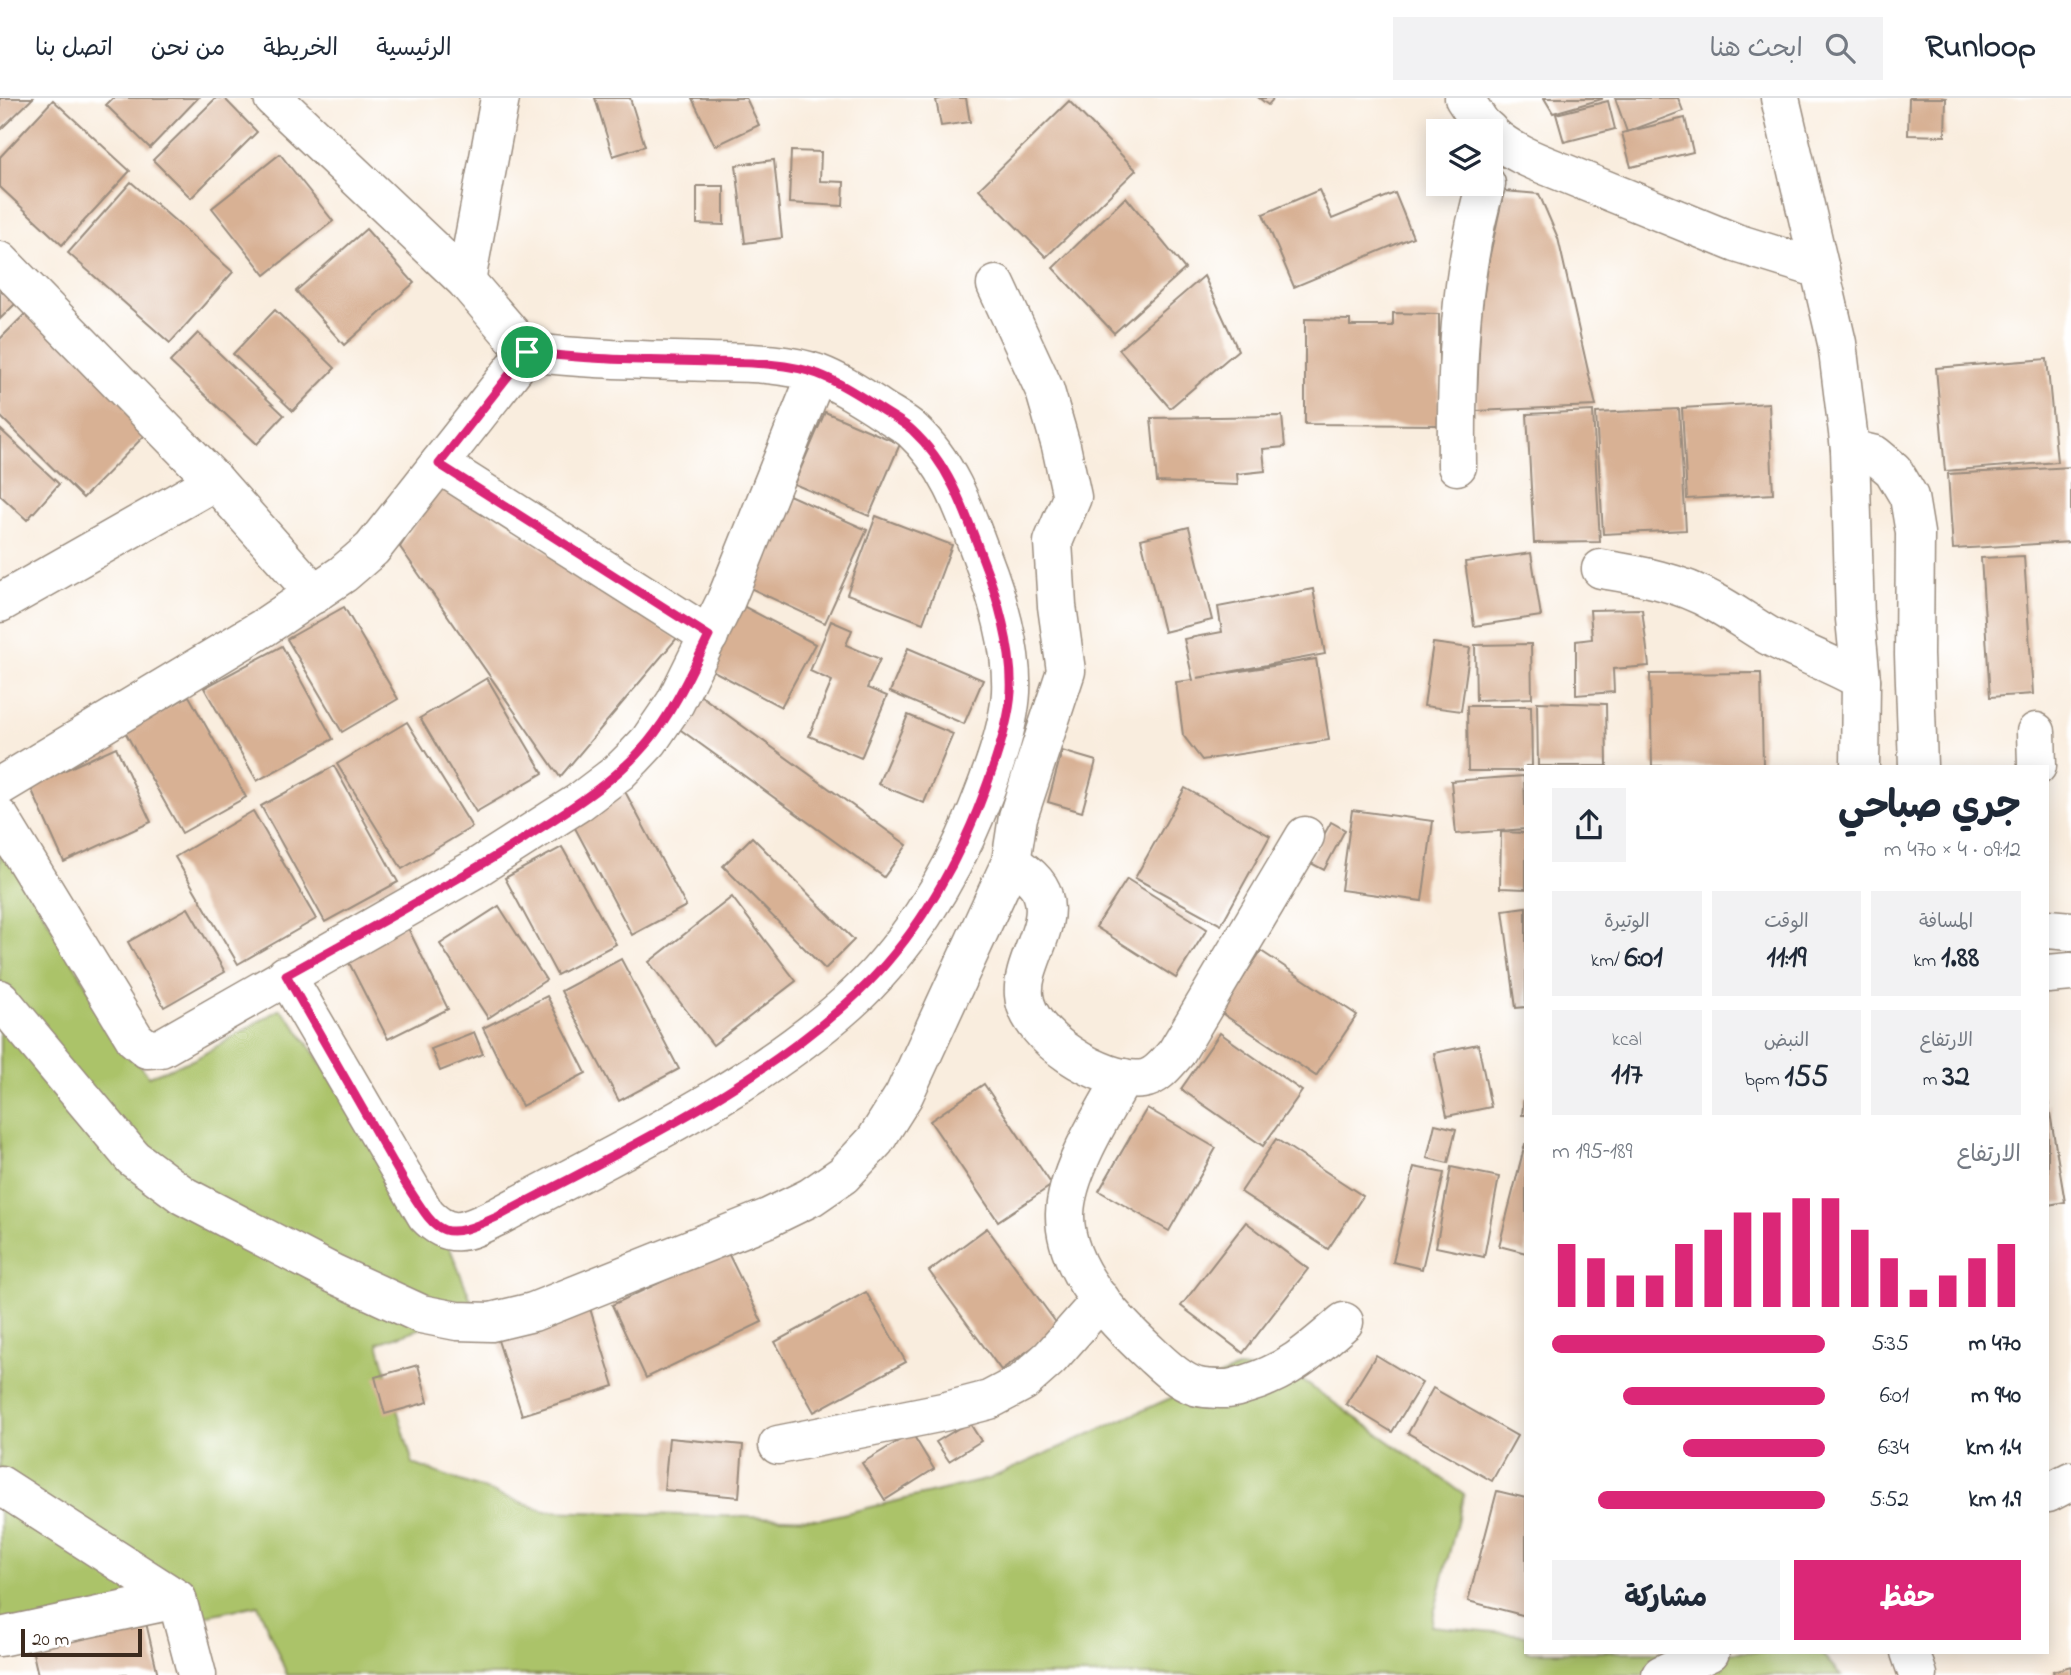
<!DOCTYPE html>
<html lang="ar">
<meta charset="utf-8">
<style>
:root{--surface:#fff;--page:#f2f2f3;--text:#1f2937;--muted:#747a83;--line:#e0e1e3;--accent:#db2777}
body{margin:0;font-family:"Indie Flower","Playpen Sans Arabic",sans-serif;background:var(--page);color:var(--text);direction:rtl;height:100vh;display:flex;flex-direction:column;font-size:26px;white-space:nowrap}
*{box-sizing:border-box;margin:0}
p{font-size:23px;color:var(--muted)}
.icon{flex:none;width:38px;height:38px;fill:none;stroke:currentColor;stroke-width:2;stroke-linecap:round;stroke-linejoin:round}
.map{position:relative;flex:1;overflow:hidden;direction:ltr}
.panel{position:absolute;left:1524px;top:667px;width:525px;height:889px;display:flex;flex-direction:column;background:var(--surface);border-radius:0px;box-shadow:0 4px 18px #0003;direction:rtl}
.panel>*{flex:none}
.tools{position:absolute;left:1426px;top:21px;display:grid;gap:14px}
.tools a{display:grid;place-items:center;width:77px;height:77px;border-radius:0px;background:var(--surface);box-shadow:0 4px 18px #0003;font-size:35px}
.scale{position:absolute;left:21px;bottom:18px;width:121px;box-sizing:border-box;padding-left:7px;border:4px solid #3b2a1e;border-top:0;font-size:19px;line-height:24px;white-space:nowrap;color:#3b2a1e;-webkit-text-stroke:5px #fff;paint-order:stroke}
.pin{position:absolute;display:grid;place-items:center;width:60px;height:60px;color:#fff;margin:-30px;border:4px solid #fff;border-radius:50%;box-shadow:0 2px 7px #0007}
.round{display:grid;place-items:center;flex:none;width:74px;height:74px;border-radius:0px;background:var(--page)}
.summary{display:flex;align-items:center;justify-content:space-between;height:119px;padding:0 28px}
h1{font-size:38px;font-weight:700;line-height:52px}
.figures{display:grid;grid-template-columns:repeat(3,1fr);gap:10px;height:119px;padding:7px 28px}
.figures div{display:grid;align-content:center;border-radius:0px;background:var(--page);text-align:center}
.figures b{font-size:30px;font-weight:700}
.figures small{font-size:19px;font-weight:400}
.figures p{font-size:19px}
.chart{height:196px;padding:14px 28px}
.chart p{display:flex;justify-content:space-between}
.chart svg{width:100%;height:126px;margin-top:7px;stroke:var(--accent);stroke-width:6}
.cta{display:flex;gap:14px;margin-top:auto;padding:14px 28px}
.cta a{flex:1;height:80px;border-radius:0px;background:var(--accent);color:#fff;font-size:28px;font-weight:700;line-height:80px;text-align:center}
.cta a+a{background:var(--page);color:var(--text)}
ul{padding:0 28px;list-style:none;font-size:23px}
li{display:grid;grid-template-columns:112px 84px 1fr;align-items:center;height:52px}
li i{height:18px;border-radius:9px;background:var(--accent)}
header{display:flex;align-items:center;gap:42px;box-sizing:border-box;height:98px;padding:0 35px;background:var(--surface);border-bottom:2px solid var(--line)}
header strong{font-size:33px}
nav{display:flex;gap:38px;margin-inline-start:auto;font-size:24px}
.search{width:490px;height:63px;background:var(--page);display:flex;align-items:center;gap:18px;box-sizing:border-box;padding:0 24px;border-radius:0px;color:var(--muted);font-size:26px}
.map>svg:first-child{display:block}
.green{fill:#abc369;stroke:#737644;stroke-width:2}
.building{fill:#d8b194}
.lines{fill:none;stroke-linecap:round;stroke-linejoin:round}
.minor-casing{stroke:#9a8c7e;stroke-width:41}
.minor{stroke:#fff;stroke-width:38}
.route-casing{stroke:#fff;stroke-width:14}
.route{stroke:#db2777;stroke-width:9}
</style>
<header>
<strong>Runloop</strong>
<div class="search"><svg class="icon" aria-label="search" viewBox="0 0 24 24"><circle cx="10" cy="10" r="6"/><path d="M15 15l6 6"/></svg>ابحث هنا</div>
<nav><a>الرئيسية</a><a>الخريطة</a><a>من نحن</a><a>اتصل بنا</a></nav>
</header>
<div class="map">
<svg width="2071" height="1577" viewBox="0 0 2071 1577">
<rect width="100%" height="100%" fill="#fff"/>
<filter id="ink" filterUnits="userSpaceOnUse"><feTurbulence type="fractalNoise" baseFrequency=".0143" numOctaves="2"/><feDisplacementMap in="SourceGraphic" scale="14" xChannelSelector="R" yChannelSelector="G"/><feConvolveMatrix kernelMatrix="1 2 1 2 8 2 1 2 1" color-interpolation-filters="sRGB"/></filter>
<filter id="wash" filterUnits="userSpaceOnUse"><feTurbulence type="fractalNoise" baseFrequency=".00686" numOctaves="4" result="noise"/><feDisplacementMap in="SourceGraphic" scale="28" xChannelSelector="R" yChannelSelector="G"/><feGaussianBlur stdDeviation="1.57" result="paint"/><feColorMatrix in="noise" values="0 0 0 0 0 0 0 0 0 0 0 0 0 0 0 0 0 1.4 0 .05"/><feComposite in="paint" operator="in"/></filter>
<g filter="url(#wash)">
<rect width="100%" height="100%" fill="#f9edde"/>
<!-- green -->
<path class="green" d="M0,742L124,950L149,978L195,961L280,911L291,922L449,1148L475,1212L378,1245L413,1366L545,1413L821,1421L989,1381L1238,1270L1293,1276L1464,1396L1431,1528L1526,1537V1554H1820L1841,1577H287L258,1507L0,1560Z"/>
<g id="blocks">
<!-- building -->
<g class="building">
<path d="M0,0H33L0,32Z"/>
<path d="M113,0H198L150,50L106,7Z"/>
<path d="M216,0H224L257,34L191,100L153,62Z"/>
<path d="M595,0H630L645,48L613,58Z"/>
<path d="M692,0H746L759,27L715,48Z"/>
<path d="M946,0H966L970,24L941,28L936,2Z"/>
<path d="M1259,0H1274L1268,7Z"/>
<path d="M1544,0H1602V1L1553,15Z"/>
<path d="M1615,0H1678L1683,13L1627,34Z"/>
<path d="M1909,0H1946L1945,38L1908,37Z"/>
<path d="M53,2L130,73L62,147L0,89V59Z"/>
<path d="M1069,3L1136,72L1046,159L979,91Z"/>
<path d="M1608,3L1615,31L1564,44L1556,16Z"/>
<path d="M1685,20L1693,54L1631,69L1622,35Z"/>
<path d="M791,53L821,54L820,83L844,84L843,108L789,105Z"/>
<path d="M280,56L333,123L265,177L212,110Z"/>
<path d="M774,62L782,140L745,145L736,67Z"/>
<path d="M131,84L233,174L170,245L68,155Z"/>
<path d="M697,88H724V127L697,126Z"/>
<path d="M1319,92L1332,121L1395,95L1413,139L1294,189L1263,116Z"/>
<path d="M1504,93L1539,96L1558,140L1596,308L1476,313L1481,216L1489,161Z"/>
<path d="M1126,99L1185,171L1114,235L1053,170Z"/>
<path d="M366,131L414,185L344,247L296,193Z"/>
<path d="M0,175L23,198L0,221Z"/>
<path d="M1204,178L1238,252L1170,310L1119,251Z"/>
<path d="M32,209L153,329L83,400L0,318V241Z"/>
<path d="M275,212L335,270L293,313L233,256Z"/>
<path d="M1393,215L1439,216V327L1305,326V221L1350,222V228H1393Z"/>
<path d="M198,235L284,317L257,346L170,264Z"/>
<path d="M2047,261L2057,364L1945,373L1936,270Z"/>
<path d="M1769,305L1773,396L1687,401L1682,310Z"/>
<path d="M1679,311L1686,432L1603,436L1596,315Z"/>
<path d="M1593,313L1600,444L1534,445L1527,316Z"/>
<path d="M825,314L900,346L869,418L794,386Z"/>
<path d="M1282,318L1285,349L1263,351L1265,373L1237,376L1238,387L1157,384L1151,320Z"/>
<path d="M0,331L59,386L27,422L0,397Z"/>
<path d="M2071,369V444L1953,451L1948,376Z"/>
<path d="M442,384L677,540L560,679L400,449Z"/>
<path d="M789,397L867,432L825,525L748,489Z"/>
<path d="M876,418L952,447L923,525L847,496Z"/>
<path d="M1189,429L1212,522L1164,534L1141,441Z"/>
<path d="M1531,455L1541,518L1474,528L1465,464Z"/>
<path d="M2024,458L2033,596L1990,599L1981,460Z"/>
<path d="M1313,491L1325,556L1197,580L1316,561L1329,642L1202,662L1183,637L1176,584L1193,582L1184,541L1222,534L1218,509Z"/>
<path d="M741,507L815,546L781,609L708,570Z"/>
<path d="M344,509L398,601L342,634L287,541Z"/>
<path d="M1642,511L1649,568L1613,571L1614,594L1576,597V543L1592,541L1590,512Z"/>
<path d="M831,523L852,532L846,547L880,561L867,590L887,598L861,660L809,638L832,583L810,573Z"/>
<path d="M1433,545L1470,550L1461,613L1424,608Z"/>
<path d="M1531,546L1532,600L1476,602L1475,547Z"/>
<path d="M282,548L333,641L257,683L204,590Z"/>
<path d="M908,550L983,582L964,626L890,594Z"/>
<path d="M1761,575L1763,668H1652L1650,576Z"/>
<path d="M487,580L543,675L476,714L420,620Z"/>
<path d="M697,595L907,747L884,779L674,627Z"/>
<path d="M189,598L246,699L182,735L125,634Z"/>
<path d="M1537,604L1606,606L1607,668H1538Z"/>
<path d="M1467,608H1531L1532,668H1526V673H1468Z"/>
<path d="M908,617L953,636L924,705L878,686Z"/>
<path d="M407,624L472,729L402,771L337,666Z"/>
<path d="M116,649L151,724L64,764L30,688Z"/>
<path d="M1062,653L1096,663L1082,714L1048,704Z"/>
<path d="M334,668L398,784L325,824L261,708Z"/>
<path d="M1524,678L1526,731L1456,736L1451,683Z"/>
<path d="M621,686L686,808L632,837L567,715Z"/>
<path d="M1185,690L1270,738L1221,827L1135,780Z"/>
<path d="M1352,712L1433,723L1422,803L1341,792Z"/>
<path d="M253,713L316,821L238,866L175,759Z"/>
<path d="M1331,724L1345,732L1324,772L1309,764Z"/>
<path d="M1501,734L1526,735V791L1500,790Z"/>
<path d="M752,739L854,842L825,871L723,768Z"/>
<path d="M562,749L616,846L557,877L505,780Z"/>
<path d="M1127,781L1207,831L1176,880L1096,829Z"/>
<path d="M732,799L796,883L713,947L649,864Z"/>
<path d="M499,808L546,882L488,920L440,846Z"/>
<path d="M1526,809V909L1516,910L1503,812Z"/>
<path d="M188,810L225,874L164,909L128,844Z"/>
<path d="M406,826L448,911L388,941L345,857Z"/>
<path d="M1261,853L1357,917L1316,978L1220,914Z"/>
<path d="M621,861L679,971L619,1003L561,893Z"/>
<path d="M547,898L586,975L522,1008L483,930Z"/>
<path d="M474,934L483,956L440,973L431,951Z"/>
<path d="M1220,935L1302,993L1263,1048L1181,991Z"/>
<path d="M1478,946L1491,1009L1447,1018L1434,955Z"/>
<path d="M984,986L1052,1087L998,1123L930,1023Z"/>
<path d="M1524,1000H1526V1017H1522Z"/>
<path d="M2048,1003L2065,1104L2048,1107Z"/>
<path d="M1147,1010L1216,1050L1169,1133L1099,1093Z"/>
<path d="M1435,1026L1456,1031L1448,1065L1427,1060Z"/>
<path d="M1276,1041L1363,1098L1328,1151L1241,1094Z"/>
<path d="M1525,1046H1526V1155L1499,1148Z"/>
<path d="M1414,1069L1444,1075L1422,1171L1393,1164Z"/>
<path d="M1451,1069L1499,1079L1484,1159L1436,1149Z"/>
<path d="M1246,1124L1308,1171L1243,1255L1181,1208Z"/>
<path d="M987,1130L1060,1230L1001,1272L929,1173Z"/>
<path d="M727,1153L762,1224L646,1280L612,1207Z"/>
<path d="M866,1194L906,1264L814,1314L775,1244Z"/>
<path d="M588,1204L614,1288L522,1317L495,1233Z"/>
<path d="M1376,1257L1422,1285L1392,1334L1346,1306Z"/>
<path d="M418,1267L428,1304L385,1316L375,1279Z"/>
<path d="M1433,1290L1517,1338L1492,1383L1408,1335Z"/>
<path d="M969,1324L981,1343L949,1363L936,1344Z"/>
<path d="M912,1335L934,1371L885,1402L862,1365Z"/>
<path d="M669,1340L743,1347L739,1399L664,1392Z"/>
<path d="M1497,1393L1526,1400V1518L1468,1503Z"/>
<path d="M144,1516L158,1577H38L30,1542Z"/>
<path d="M2071,1568V1577H2054L2053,1573Z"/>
</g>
</g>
</g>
<g filter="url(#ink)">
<use href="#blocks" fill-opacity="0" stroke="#9a8c7e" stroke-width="2"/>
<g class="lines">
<defs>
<g id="minor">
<path d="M273,0L466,183L527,254C588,262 649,262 710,264C745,265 784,264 818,276C839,284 857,296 876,308C887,316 902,323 912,332C949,366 965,413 982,459C997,497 1013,552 1011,594C1009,631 991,678 977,713C948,784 905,854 848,905C747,995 617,1054 499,1118C470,1131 452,1145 426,1117L286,877"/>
<path d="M1464,0L1481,26L1489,33"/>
<path d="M1780,0L1837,245L1850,351L1855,521L1861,582L1860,668"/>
<path d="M1491,36C1509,53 1534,63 1557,72L1736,145L1820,171"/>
<path d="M0,163L215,383"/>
<path d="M466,183L500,0"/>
<path d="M1850,351L1875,357L1893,372L1909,399L1915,435L1914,557L1918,668"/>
<path d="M439,366L709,538"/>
<path d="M1457,368C1456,273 1459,177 1486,86"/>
<path d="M1601,471C1640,477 1679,484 1714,504C1733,514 1750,527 1769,538C1799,554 1831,565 1861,582"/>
<path d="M0,505L215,383L315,496"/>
<path d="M2036,634L2037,668"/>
<path d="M0,688L263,530L343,476L372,451L527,254"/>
<path d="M0,720L135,941L147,951L161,950L473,772L578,705L619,674L634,659L649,643L675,605L726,502L817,276"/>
<path d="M1011,764C1024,773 1039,783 1043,798C1053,829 1021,865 1024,897C1027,939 1103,986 1143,981C1157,979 1167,965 1176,955L1305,738"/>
<path d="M2048,831L2071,833"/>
<path d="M2048,876L2071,874"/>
<path d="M0,901L133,1060L184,1098L334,1176L421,1216L457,1223L491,1224L533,1214L768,1120L811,1099L843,1077L875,1043L904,997L1011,764L1018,719L1066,573L1057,508L1053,444L1072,399L1061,348L1045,293L996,187"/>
<path d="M1123,980C1103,1016 1066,1074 1065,1116C1064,1171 1114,1222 1152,1257C1164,1268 1179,1283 1195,1288C1203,1291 1218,1291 1226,1291C1233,1291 1240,1288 1247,1286C1288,1274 1313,1251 1344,1224"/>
<path d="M778,1347L943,1314L989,1302L1023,1284L1050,1260L1101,1202"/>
<path d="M0,1387L177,1501L197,1577"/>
<path d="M2048,1395L2071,1383"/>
<path d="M0,1539L177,1501"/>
<path d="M1910,1554L1918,1577"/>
<path d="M1661,1577L1710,1554"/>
</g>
</defs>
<!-- minor casing -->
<use href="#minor" class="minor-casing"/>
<!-- minor -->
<use href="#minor" class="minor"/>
</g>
</g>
<g class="lines" filter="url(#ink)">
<defs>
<path id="route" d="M527,254C588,262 649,262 710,264C745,265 784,264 818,276C839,284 857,296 876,308C887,316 902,323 912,332C949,366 965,413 982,459C997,497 1013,552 1011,594C1009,629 990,680 977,713C948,784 905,854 847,905C747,995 617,1055 499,1118C439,1145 439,1137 405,1085L286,877C365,833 445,790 522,742C566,713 614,685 648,644C674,613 691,574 709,538L439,366Z"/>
</defs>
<!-- route casing -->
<use href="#route" class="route-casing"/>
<!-- route -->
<use href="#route" class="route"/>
</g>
</svg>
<div class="tools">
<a><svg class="icon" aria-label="layers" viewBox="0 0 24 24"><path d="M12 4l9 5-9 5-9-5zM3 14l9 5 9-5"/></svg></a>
</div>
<div class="scale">20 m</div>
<div class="pin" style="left:527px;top:254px;background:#1e9e55"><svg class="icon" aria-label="arrive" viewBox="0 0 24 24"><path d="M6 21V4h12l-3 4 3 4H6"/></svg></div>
<section class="panel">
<div class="summary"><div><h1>جري صباحي</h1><p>09:12 · 4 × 470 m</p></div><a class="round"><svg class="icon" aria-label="share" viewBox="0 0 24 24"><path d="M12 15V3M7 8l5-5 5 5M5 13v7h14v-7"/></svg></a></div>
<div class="figures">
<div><p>المسافة</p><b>1.88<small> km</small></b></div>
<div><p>الوقت</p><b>11:19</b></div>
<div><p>الوتيرة</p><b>6:01<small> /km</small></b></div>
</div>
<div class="figures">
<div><p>الارتفاع</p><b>32<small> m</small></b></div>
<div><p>النبض</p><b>155<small> bpm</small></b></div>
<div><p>kcal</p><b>117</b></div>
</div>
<div class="chart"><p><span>الارتفاع</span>189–195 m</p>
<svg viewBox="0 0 160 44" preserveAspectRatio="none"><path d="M5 44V22M15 44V27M25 44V33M35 44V33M45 44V22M55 44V17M65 44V11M75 44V11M85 44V6M95 44V6M105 44V17M115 44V27M125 44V38M135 44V33M145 44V27M155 44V22"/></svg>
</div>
<ul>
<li><b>470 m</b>5:35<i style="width:100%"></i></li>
<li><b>940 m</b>6:01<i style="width:74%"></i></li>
<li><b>1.4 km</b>6:34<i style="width:52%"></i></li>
<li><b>1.9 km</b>5:52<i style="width:83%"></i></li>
</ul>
<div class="cta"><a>حفظ</a><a>مشاركة</a></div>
</section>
</div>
